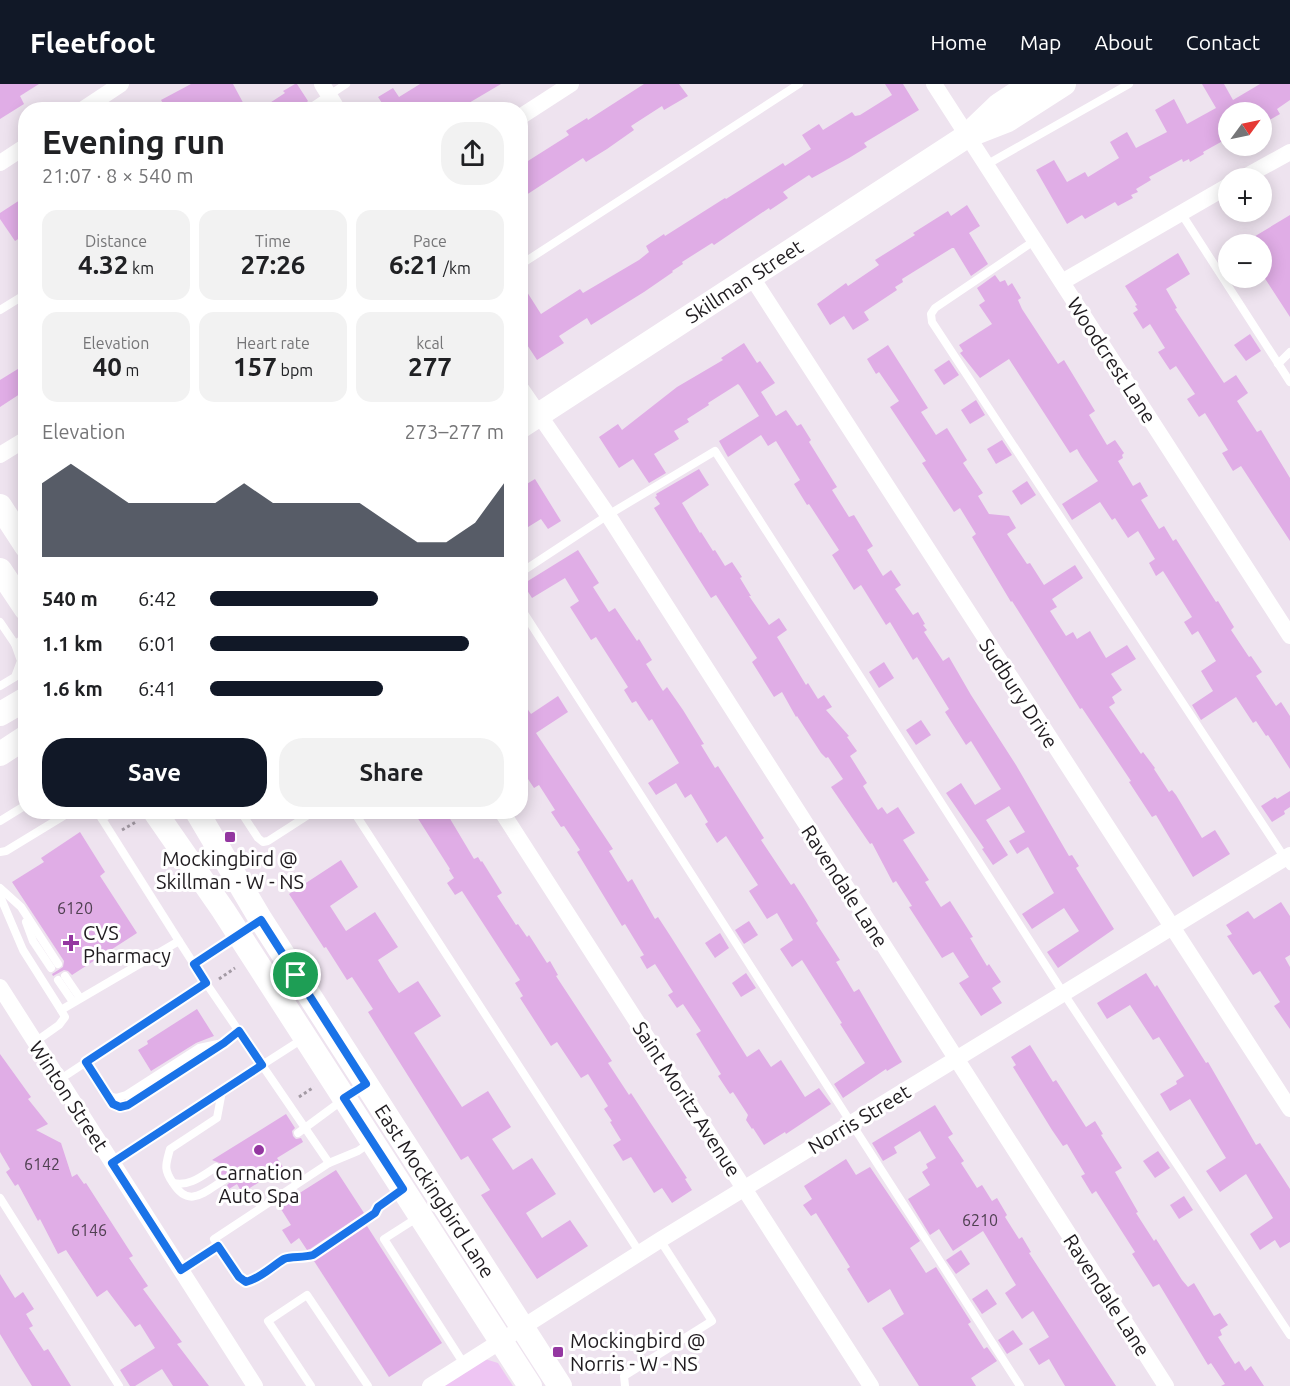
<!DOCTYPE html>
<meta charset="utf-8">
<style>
:root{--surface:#fff;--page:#f2f2f2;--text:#202124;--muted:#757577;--accent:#111827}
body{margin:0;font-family:Ubuntu,sans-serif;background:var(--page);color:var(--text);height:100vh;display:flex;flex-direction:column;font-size:22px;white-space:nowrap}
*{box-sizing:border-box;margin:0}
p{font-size:20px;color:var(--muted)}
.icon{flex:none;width:33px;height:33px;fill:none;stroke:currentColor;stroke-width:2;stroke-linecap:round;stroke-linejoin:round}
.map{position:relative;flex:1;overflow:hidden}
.drawer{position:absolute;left:18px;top:18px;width:510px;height:717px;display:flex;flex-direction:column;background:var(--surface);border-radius:24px;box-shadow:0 3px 15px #0003}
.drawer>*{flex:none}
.needle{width:39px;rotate:57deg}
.buttons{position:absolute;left:1218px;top:18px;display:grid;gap:12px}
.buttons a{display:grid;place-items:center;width:54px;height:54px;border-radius:50%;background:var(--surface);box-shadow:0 3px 15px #0003;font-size:30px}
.pin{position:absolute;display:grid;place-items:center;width:51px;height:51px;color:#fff;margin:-26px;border:3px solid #fff;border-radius:50%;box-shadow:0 2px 6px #0007}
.round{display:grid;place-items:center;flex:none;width:63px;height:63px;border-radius:24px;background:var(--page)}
.summary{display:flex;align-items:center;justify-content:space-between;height:102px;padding:0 24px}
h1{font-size:33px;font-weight:600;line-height:45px}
.metrics{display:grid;grid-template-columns:repeat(3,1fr);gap:9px;height:102px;padding:6px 24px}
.metrics div{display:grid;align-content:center;border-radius:15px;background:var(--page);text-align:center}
.metrics b{font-size:26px;font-weight:600}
.metrics small{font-size:16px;font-weight:400}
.metrics p{font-size:16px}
.chart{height:168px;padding:12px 24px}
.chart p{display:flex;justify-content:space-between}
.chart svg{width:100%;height:108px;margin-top:6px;fill:var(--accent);opacity:.7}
.action{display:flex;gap:12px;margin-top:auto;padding:12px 24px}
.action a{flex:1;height:69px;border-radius:24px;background:var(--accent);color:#fff;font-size:24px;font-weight:600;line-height:69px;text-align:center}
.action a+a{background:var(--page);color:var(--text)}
ul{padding:0 24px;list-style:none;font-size:20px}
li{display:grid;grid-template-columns:96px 72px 1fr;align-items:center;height:45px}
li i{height:15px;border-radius:8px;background:var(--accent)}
header{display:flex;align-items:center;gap:36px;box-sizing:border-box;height:84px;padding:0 30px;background:var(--accent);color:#fff}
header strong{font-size:28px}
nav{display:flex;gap:33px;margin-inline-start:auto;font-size:21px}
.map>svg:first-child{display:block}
.green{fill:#eec5f3}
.building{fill:#e0ade6}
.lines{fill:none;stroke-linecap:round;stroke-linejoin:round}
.path{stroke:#a39aa4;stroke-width:3;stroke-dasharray:3 3;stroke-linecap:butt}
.lane{stroke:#fff;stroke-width:8}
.street{stroke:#fff;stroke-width:16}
.secondary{stroke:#fff;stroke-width:24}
.route-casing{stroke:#fff;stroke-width:12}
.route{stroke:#1a73e8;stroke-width:8}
.poi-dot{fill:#9437a1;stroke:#fff;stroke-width:2}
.labels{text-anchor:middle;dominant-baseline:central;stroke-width:6;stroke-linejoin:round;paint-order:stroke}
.number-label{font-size:16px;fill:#4f4051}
.street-label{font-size:20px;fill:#1f1b1f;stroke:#fff}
.poi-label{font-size:20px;fill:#1f1b1f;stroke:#fff}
</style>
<header>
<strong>Fleetfoot</strong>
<nav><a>Home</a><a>Map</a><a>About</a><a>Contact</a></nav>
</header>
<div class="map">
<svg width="1290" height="1302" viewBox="0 0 1290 1302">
<rect width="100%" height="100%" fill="#eee3ef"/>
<!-- green -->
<path class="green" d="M485,1275L498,1279L513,1302H439Z"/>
<!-- building -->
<g class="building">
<path d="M0,0H39L20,12L24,20L0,35Z"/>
<path d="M191,0H233L247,26H167L161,16Z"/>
<path d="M295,0H297L308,17L299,26H259L285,9L283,7Z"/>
<path d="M420,0H501L457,26H379L384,22L378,13L393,4L399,13Z"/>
<path d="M644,0H679L688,12L664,26L662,22L631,42L634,46L607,65L586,78L583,74L520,115V82L569,51L566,47L587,34L588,36Z"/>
<path d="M885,0H903L919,26L864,59L867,63L849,74L812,94L809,91L783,108L788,114L770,126L769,124L714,161L712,159L682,178L683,180L672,187L673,188L644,208L591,241L587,234L559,252L564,259L537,276L520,250V197L541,230L580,205L583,209L639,176L649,168L646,162L664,150L665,152L725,114L726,115L783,79L785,82L811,65L802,51L819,40L823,46L852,28L855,32L860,31L892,11Z"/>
<path d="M1202,0H1224L1233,16L1260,0H1290V16L1277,25L1280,30L1264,39L1262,28H1228V54L1203,68L1204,70L1190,78L1189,75L1183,78L1182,75L1149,93L1151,96L1136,105L1138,108L1131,111L1133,114L1118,122L1115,118L1085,135L1082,131L1067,140L1036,86L1054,76L1067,98L1085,88L1088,93L1119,74L1110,58L1127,48L1136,64L1167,48L1155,26L1174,15L1187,40L1216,24Z"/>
<path d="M20,116L26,124V150L15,157L0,135V129Z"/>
<path d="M967,121L980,142L969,149L988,180L971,192L954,164H952L902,195L903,198L895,203L897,206L864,228L869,236L853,246L844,232L830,241L817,220L846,199L848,202L879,181L875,176L915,151L913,149L948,127L951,132Z"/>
<path d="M1290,131V233L1262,190V160H1242Z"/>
<path d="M1178,169L1190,190L1166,205L1177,224L1175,225L1224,299L1236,291L1248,309L1237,317L1257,348L1261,346L1290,394V457L1241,382L1233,387L1222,369L1228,366L1205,329L1199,333L1187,315L1195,310L1176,282L1170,286L1158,268L1165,264L1150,240L1143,245L1133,229L1138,226L1135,222L1137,221L1125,202Z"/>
<path d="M995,191L1000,198L1005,196L1008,202L1012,199L1021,214L1018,216L1022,225L1056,277L1058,280L1064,276L1095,327L1089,331L1107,361L1115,356L1124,369L1122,371L1123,374L1118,377L1133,402L1140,398L1148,412L1141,416L1159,445L1164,442L1173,457L1176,455L1216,518L1218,517L1234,543L1231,546L1249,573L1251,572L1262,588L1256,592L1276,622L1281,618L1290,632V685L1268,651L1266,652L1256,637L1253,639L1236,613L1201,636L1192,621L1213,607L1201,587L1216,577L1198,547L1192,551L1184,538L1192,533L1163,487L1156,492L1149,479L1155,475L1138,447L1128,454L1115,434L1112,436L1100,418L1072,436L1062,420L1098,397L1081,372L1077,365L1070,369L1009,275L980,294L960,269L963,267L959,261L992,240L979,221L985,217L977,204Z"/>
<path d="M1250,250L1261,267L1246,277L1234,261Z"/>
<path d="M744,259L757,279L760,277L775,299L761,308L776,332L786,326L797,342L801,340L811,356L809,358L837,403L832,406L849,433L854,431L873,462L867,466L883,492L891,486L901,501L895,505L913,531L918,528L925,540L923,541L927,546L924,548L943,577L949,573L971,611L1016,681L1069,772L1072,771L1079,782L1076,784L1114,845L1058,884L1047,868L1079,847L1064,824L1032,845L1022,830L1054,809L1028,763L1017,770L1009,757L1025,748L1009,722L986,736L1008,771L993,781L982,765L984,764L946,709L961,699L975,721L1001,705L971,657L966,661L945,628L949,625L917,573L913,576L890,538L886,541L861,501L854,506L832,471L839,466L809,420L807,421L794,400L800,396L776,357L768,362L761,351L728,373L719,357L759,332L740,302L738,300L708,319L709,321L687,335L689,338L674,347L679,355L654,370L666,389L649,399L633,375L619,384L599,353L618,340L622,346L677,303L723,276L721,274Z"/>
<path d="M888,261L928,324L921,328L936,351L947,344L967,376L963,379L983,409L978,412L989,430L1009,432L1016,444L1007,450L1027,480L1030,479L1044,501L1075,481L1083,494L1052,515L1057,523L1050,527L1066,552L1073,548L1077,555L1090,547L1106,574L1127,561L1136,575L1111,590L1122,606L1112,613L1115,619L1109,623L1141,670L1143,668L1155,684L1154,685L1169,708L1172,706L1176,711L1202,754L1215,746L1230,770L1193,793L1156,731L1152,733L1129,698L1131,697L1082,624L1080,625L1012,517L1011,518L972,453L976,450L960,424L954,428L922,379L926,377L890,323L899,317L879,288L876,290L867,275Z"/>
<path d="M949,276L959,291L944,301L934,286Z"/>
<path d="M26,280V306L0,323V296Z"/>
<path d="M976,316L985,331L970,340L961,326Z"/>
<path d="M1002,356L1012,371L996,380L987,365Z"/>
<path d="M699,385L709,401L682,419L700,449L701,448L713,467L715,466L725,482L732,478L742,493L740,494L751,512H749L769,541L779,534L787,546L777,553L806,601L808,599L818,615L824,611L832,623L826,626L849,652L847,653L857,667L850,672L867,699L863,702L878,726L882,723L887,730L898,723L915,749L903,756L929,796L925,798L941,823L950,817L973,853L970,854L987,882L989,880L1001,898L992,904L1002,919L981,932L959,899L969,893L953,868L942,874L909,823L912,822L896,797L893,799L872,759L870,760L831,703L843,695L828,673L826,674L821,669L797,632L796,633L782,608L774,613L752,578L757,574L716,511L711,514L654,424L660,420L655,413L657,412L656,410Z"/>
<path d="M535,395L561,437L548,445L541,435L520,448V404Z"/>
<path d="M1027,397L1036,411L1021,421L1012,407Z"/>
<path d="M578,466L599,499L593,503L609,528L615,524L637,557L639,555L652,576L646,580L663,607L667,603L683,626L704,660L701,661L715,684L718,682L764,754L761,756L791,801L794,799L805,816L818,837L816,839L840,876L836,878L854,908L859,905L902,978L887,987L886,985L843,1014L834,1000L865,979L840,940L842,939L802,876L792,883L780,865L793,856L777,829L767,835L749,807L758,801L726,752L717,759L705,740L708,738L691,710L685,714L676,699L656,711L648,699L679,679L652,635L649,637L636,617L632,619L624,606L628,603L596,553L591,556L570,523L579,517L565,494L532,514L523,500Z"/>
<path d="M884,578L894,594L879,604L869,588Z"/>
<path d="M558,612L568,628L536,649L613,765L609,767L628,798L632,795L655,835L658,833L671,853L747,973L759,965L771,983L781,976L805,1013L819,1004L831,1020L786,1050L785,1048L764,1061L753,1044L752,1045L746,1036L748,1031L733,1008L730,1010L718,992L721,990L696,950L701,947L683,920L677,924L668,911L673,908L655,880L647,885L640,873L644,871L625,840L622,842L577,768L580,766L564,742L561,743L551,728L555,726L539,701L534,704L520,683V614L531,630Z"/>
<path d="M921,636L931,651L916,661L906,646Z"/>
<path d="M1290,707V723L1284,727L1285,730L1272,738L1261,722L1275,713L1277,715Z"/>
<path d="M426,728H446L474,775L478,773L481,778L482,777L502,809L497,812L516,841L518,840L527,853L529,851L547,879L550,877L558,891L556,892L612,977L608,979L629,1011L631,1009L648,1035L687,1094L685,1095L692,1106L672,1119L662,1104L654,1109L631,1073L623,1077L613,1061L621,1056L610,1038L612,1037L604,1025L608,1022L588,990L581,994L557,958L551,962L520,914L523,912L515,899L520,896L462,807L455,811L447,799L454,794L449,786L450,785L417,733Z"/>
<path d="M80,748L105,788L100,792L137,849L72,891L68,887L64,886L53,892L52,890L63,883L64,877L12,798L44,778L41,774Z"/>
<path d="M341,776L358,803L330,822L346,847L375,828L398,863L378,876L389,894L399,909L418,897L441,932L414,949L462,1023L488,1007L511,1043L492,1055L513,1086L532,1074L556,1110L526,1129L542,1154L570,1136L588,1162L537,1195L481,1111L490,1106L468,1072L461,1076L368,928L373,925L352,893L347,896L326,863L324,864L289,810Z"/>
<path d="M1281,818L1290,832V871L1285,874L1290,883V945L1274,922L1280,918L1260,887L1253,891L1227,852L1232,850L1226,841L1248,827L1254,835Z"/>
<path d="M749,837L758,851L744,860L735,846Z"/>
<path d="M720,849L729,864L715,874L705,859Z"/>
<path d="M746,889L756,904L741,913L732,899Z"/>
<path d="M1146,889L1155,903L1157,901L1206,979L1208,978L1256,1061L1260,1059L1290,1105V1158L1280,1164L1275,1156L1260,1166L1250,1150L1273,1134L1246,1090L1220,1108L1206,1087L1226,1074L1190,1015L1170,1027L1160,1010L1177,1000L1176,997L1184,992L1159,953L1153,956L1130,921L1107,935L1097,919Z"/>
<path d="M197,925L214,952L196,959L151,987L138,966L148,960L147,957Z"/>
<path d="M1030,961L1053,998L1056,996L1086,1043L1095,1037L1103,1050L1101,1051L1122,1084L1115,1088L1138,1128L1136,1129L1154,1157L1156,1155L1182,1196L1188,1203L1194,1199L1214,1232L1220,1229L1228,1241L1220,1246L1222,1251L1218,1253L1235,1280L1239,1277L1245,1287L1251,1282L1264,1302H1221L1225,1300L1211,1279L1208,1281L1159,1200L1153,1203L1132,1170L1135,1168L1096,1107L1092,1110L1081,1092L1085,1090L1067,1060L1063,1062L1052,1046L1013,983L1016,981L1011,973Z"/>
<path d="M0,970L31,1013L28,1015L48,1040L36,1046L61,1059L72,1093L77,1090L84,1100L86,1099L133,1172L129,1174L148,1202L143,1205L182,1258L177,1260L209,1302H173L162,1285L135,1302H130L120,1286L155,1264L140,1240L135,1243L107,1206L97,1213L66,1166L58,1170L40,1135L38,1137L18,1100L15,1102L6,1088L10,1085L0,1068Z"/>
<path d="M935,1021L953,1050L948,1053L964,1077L961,1079L977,1104L982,1101L992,1117L997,1114L1007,1131L1005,1133L1019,1155L1022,1153L1031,1168L1029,1169L1116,1302H1065L1049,1275L1039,1281L1029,1265L1049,1253L1033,1227L1022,1235L1005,1209L1016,1201L983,1147L953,1167L939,1145L930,1151L908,1115L930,1101L922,1088L928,1084L926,1080L936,1074L920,1047L894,1063L897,1069L883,1077L872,1059Z"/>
<path d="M286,1030L295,1044L292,1047L293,1052L296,1055L301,1054L303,1058L277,1074L283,1083L242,1109L237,1100L229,1105L227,1101L230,1098V1093L226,1090L221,1091L219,1088L222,1085V1080L212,1076Z"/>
<path d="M1158,1067L1170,1084L1155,1094L1143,1077Z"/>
<path d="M846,1075L856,1091L870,1083L920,1157L910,1164L926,1189L936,1183L971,1238L968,1240L984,1265L987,1263L997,1277L971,1294L976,1302H919L882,1244L904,1230L890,1205L868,1219L847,1185L850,1183L816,1129L811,1132L803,1121L812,1115L804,1102Z"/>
<path d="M336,1086L364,1129L310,1165L307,1166L299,1154L291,1160L282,1146L291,1141L279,1122Z"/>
<path d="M1184,1112L1193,1126L1179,1135L1170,1121Z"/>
<path d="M367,1142L442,1259L389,1293L314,1177Z"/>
<path d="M961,1166L970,1180L956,1190L946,1176Z"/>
<path d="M0,1190L15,1214L23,1208L34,1225L26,1230L33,1242L29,1244L44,1267L48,1265L71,1302H32L20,1283L0,1250Z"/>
<path d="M987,1205L997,1220L982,1230L972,1215Z"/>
<path d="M1013,1246L1023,1260L1007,1270L998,1256Z"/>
</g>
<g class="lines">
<!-- path -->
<g class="path">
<path d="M122,746L136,738"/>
<path d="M219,895L235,884"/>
<path d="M299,1013L314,1003"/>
</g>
<!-- lane -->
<g class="lane">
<path d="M307,26L346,0"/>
<path d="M986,81L1129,0"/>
<path d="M1181,129L1290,298"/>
<path d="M1034,157L935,224L931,230L932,238L1290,782"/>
<path d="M520,181L799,0"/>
<path d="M0,226L26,210"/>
<path d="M1278,280L1290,268"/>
<path d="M520,489L608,431L715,367L1064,910L1290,1251"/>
<path d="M520,523L1020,1302"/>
<path d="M0,538L15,560L21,577L15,593L0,602"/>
<path d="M15,560L26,553"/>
<path d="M97,728L102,735L113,728"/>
<path d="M241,728L258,754L263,758L268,757L313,728"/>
<path d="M354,728L640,1169"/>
<path d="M0,737L26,721"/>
<path d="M204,737L220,728"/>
<path d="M0,768L6,767L70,728"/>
<path d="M0,804L21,823L58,880"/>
<path d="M0,812L23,866L61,926"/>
<path d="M26,838L33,857L51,884"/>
<path d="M194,880L238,851"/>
<path d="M65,892L80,914"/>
<path d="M58,896L73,918"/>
<path d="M206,899L262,981L304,954"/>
<path d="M35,958L59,941L65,933L61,926L179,857L102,735"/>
<path d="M86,978L113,1020L120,1023L128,1021L224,959L239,947"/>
<path d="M59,996L206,899L179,857"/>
<path d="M108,1012L116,1014L126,1011L199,964L218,960"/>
<path d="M298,1049L344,1015"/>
<path d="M112,1079L262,981L329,1079L358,1067L371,1058"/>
<path d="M329,1079L214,1155L239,1193L246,1198C261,1194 271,1183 284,1175C292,1171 304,1174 313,1171L375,1129L378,1123L402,1105"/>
<path d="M216,1083C202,1092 189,1103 173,1099C163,1085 166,1080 170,1065L217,1034L222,1007"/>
<path d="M173,1099C189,1125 204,1108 224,1096"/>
<path d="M0,1114L119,1302"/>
<path d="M420,1132L384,1155L464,1280"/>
<path d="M181,1186L218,1162"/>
<path d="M311,1302L268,1237L307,1211L368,1302"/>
<path d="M625,1302L624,1292L712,1237L660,1156"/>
</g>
<!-- street -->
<g class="street">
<path d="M322,0L338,26"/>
<path d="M934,0L1290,552"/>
<path d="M82,26L121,0"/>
<path d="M520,33L571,0"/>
<path d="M0,79L26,62"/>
<path d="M1243,94L1290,68"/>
<path d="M751,192L1290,1025"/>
<path d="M1062,198L1228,102"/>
<path d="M520,303L608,431L1166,1302"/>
<path d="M0,371L26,355"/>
<path d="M502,728L871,1302"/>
<path d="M0,903L255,1302"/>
<path d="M430,1302L660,1156L1290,771"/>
</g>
<!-- secondary -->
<g class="secondary">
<path d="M975,44L999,21L1031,0"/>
<path d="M520,343L967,52L1008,36L1064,0"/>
<path d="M0,422L26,462"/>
<path d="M0,486L26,525"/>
<path d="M0,630L26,615"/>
<path d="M0,670L26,653"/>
<path d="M155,728L223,826L530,1302"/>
<path d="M197,728L261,836L560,1302"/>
</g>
</g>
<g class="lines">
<defs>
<path id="route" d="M261,836L366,1000L344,1014L403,1105L378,1123L375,1129L313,1171C303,1174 291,1172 284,1175C271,1183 261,1194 246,1198L239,1193L218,1162L181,1186L112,1079L262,981L239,947L224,959L128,1021L120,1023L113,1020L86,978L206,899L194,880Z"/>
</defs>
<!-- route casing -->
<use href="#route" class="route-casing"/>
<!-- route -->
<use href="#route" class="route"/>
</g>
<!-- markers -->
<g class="poi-dot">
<rect x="224" y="747" width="12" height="12" rx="3"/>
<path d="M68 850h6v6h6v6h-6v6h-6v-6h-6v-6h6z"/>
<circle cx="259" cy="1066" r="6"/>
<rect x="552" y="1262" width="12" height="12" rx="3"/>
</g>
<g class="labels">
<!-- number labels -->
<g class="number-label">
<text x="75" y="824">6120</text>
<text x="42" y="1080">6142</text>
<text x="980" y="1136">6210</text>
<text x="89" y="1146">6146</text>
</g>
<!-- street labels -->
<g class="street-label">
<text transform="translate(744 197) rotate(-33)">Skillman Street</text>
<text transform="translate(1112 276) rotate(57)">Woodcrest Lane</text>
<text transform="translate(1019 609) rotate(57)">Sudbury Drive</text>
<text transform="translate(845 802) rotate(57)">Ravendale Lane</text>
<text transform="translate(69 1012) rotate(57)">Winton Street</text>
<text transform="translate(687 1015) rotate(57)">Saint Moritz Avenue</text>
<text transform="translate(859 1035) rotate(-31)">Norris Street</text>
<text transform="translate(435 1107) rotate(57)">East Mockingbird Lane</text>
<text transform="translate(1107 1211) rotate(57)">Ravendale Lane</text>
</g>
<!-- poi labels -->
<g class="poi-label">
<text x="230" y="774">Mockingbird @<tspan x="230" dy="23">Skillman - W - NS</tspan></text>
<text x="83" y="848" text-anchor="start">CVS<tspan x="83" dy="23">Pharmacy</tspan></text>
<text x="259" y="1088">Carnation<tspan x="259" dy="23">Auto Spa</tspan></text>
<text x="570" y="1256" text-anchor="start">Mockingbird @<tspan x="570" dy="23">Norris - W - NS</tspan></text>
</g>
</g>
</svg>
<div class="buttons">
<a><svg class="needle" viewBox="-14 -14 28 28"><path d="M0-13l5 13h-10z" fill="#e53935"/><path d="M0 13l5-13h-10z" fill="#757577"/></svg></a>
<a>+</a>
<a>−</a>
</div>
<div class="pin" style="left:296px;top:891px;background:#1e9e55"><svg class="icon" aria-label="arrive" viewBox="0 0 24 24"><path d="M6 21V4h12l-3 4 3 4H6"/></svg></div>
<section class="drawer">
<div class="summary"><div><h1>Evening run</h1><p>21:07 · 8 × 540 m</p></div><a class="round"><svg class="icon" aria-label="share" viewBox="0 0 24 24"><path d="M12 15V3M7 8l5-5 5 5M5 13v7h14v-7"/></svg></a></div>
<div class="metrics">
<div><p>Distance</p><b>4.32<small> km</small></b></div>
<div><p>Time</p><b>27:26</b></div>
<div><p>Pace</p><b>6:21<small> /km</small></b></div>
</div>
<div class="metrics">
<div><p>Elevation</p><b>40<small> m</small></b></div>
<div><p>Heart rate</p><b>157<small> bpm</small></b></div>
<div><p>kcal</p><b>277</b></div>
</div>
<div class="chart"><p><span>Elevation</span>273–277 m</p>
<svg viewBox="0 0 160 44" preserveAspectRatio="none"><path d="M0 44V14L10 6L20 14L30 22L40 22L50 22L60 22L70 14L80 22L90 22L100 22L110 22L120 30L130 38L140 38L150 30L160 14V44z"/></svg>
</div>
<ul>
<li><b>540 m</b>6:42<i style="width:57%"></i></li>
<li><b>1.1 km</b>6:01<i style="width:88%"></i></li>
<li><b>1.6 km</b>6:41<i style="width:59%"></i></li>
</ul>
<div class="action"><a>Save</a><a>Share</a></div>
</section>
</div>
